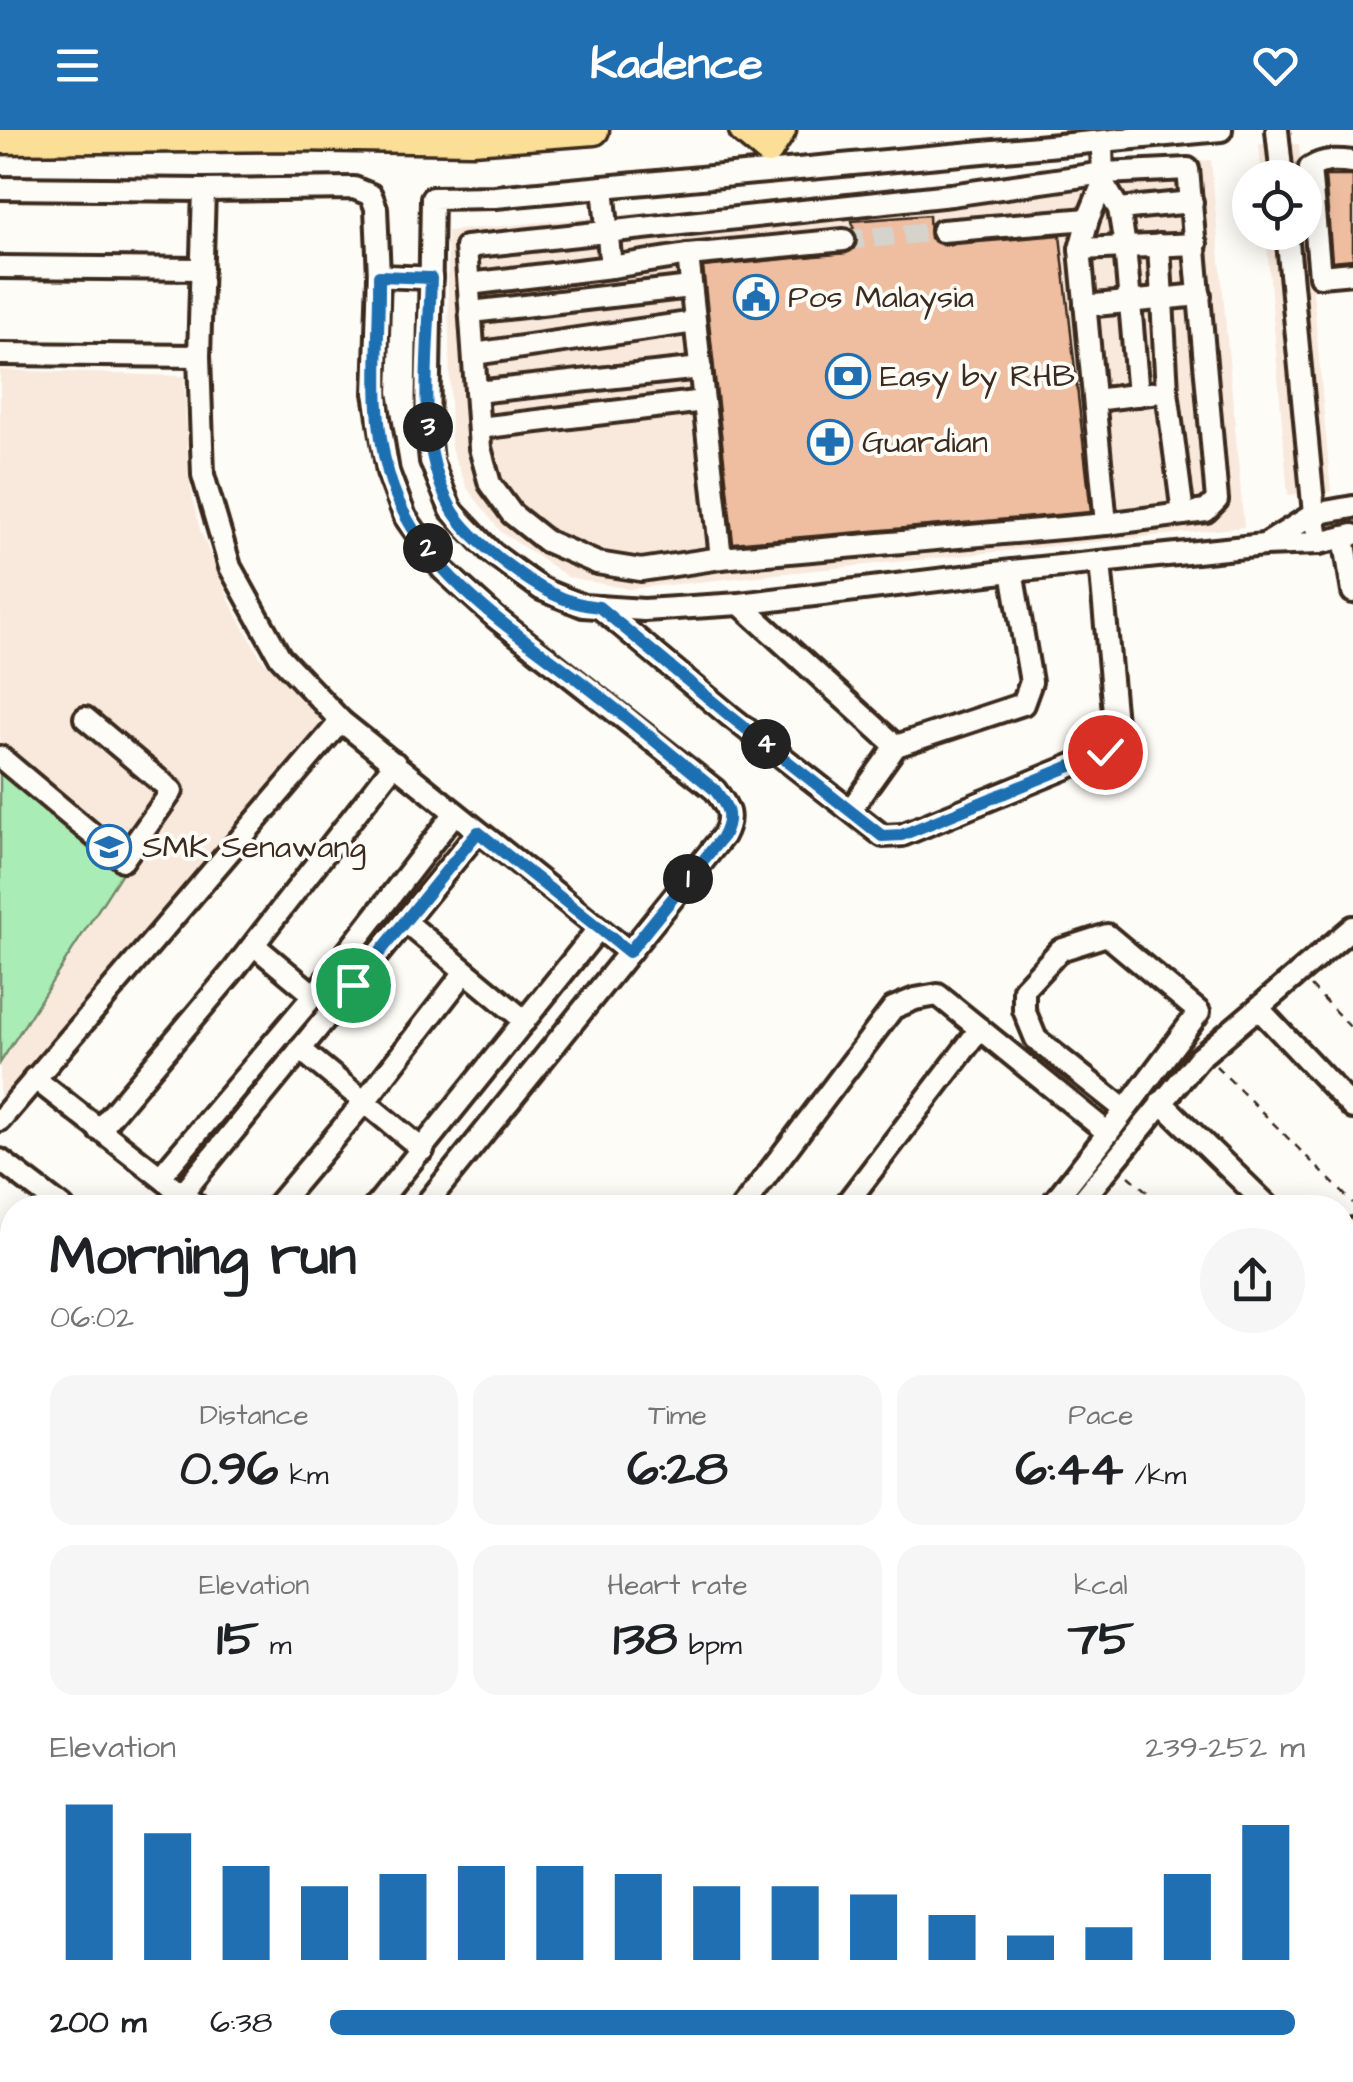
<!DOCTYPE html>
<meta charset="utf-8">
<style>
:root{--surface:#fff;--page:#f6f6f6;--text:#202124;--muted:#757577;--accent:#1f6fb2}
body{margin:0;font-family:"Architects Daughter",sans-serif;background:var(--page);color:var(--text);height:100vh;display:flex;flex-direction:column;font-size:38px;white-space:nowrap}
*{box-sizing:border-box;margin:0}
p{font-size:32px;color:var(--muted)}
.icon{flex:none;width:55px;height:55px;fill:none;stroke:currentColor;stroke-width:2;stroke-linecap:round;stroke-linejoin:round}
.map{position:relative;flex:1;overflow:hidden}
.sheet{position:absolute;left:0px;top:1065px;width:1355px;height:888px;display:flex;flex-direction:column;background:var(--surface);border-radius:40px 40px 0 0;box-shadow:0 5px 25px #0003}
.sheet>*{flex:none}
.buttons{position:absolute;left:1232px;top:30px;display:grid;gap:20px}
.buttons a{display:grid;place-items:center;width:90px;height:90px;border-radius:50%;background:var(--surface);box-shadow:0 5px 25px #0003;font-size:50px}
.pin{position:absolute;display:grid;place-items:center;width:85px;height:85px;color:#fff;margin:-42px;border:5px solid #fff;border-radius:50%;box-shadow:0 2px 10px #0007}
.km{position:absolute;width:50px;height:50px;margin:-25px;border-radius:50%;background:#222;color:#fff;font-size:28px;line-height:50px;text-align:center}
.round{display:grid;place-items:center;flex:none;width:105px;height:105px;border-radius:52px;background:var(--page)}
.headline{display:flex;align-items:center;justify-content:space-between;height:170px;padding:0 50px}
h1{font-size:55px;font-weight:700;line-height:75px}
.metrics{display:grid;grid-template-columns:repeat(3,1fr);gap:15px;height:170px;padding:10px 50px}
.metrics div{display:grid;align-content:center;border-radius:25px;background:var(--page);text-align:center}
.metrics b{font-size:50px;font-weight:700}
.metrics small{font-size:28px;font-weight:400}
.metrics p{font-size:28px}
.chart{height:280px;padding:20px 50px}
.chart p{display:flex;justify-content:space-between}
.chart svg{width:100%;height:180px;margin-top:10px;stroke:var(--accent);stroke-width:6}
ul{padding:0 50px;list-style:none;font-size:32px}
li{display:grid;grid-template-columns:160px 120px 1fr;align-items:center;height:75px}
li i{height:25px;border-radius:12px;background:var(--accent)}
header{display:flex;justify-content:space-between;align-items:center;height:130px;padding:0 50px;background:var(--accent);color:#fff;font-size:45px;font-weight:700}
.map>svg:first-child{display:block}
.built{fill:#f9e9dd}
.green{fill:#aaecb6;stroke:#728b6a;stroke-width:2.5}
.building{fill:#efbea0;stroke:#3b2a1e;stroke-width:2.5}
.lines{fill:none;stroke-linecap:round;stroke-linejoin:round}
.minor-tunnel{stroke:#d6d2cc;stroke-width:20;stroke-dasharray:20 10;stroke-linecap:butt}
.minor-casing{stroke:#3b2a1e;stroke-width:28}
.major-casing{stroke:#3b2a1e;stroke-width:35}
.path{stroke:#3b2a1e;stroke-width:2.5;stroke-dasharray:8 8;stroke-linecap:butt}
.minor{stroke:#fdfcf7;stroke-width:20}
.major{stroke:#fbdf96;stroke-width:28}
.route-casing{stroke:#fff;stroke-width:20}
.route{stroke:#1f6fb2;stroke-width:12}
.labels{text-anchor:middle;dominant-baseline:central;stroke-width:8;stroke-linejoin:round;paint-order:stroke}
.poi-label{font-size:32px;fill:#3b2a1e;stroke:#fdfcf7;text-anchor:start}
</style>
<header><svg class="icon" aria-label="menu" viewBox="0 0 24 24"><path d="M4 6h16M4 12h16M4 18h16"/></svg>Kadence<svg class="icon" aria-label="heart" viewBox="0 0 24 24"><path d="M12 20l-8-8c-3-5 5-10 8-4 3-6 11-1 8 4z"/></svg></header>
<div class="map">
<svg width="1353" height="1952" viewBox="0 0 1353 1952">
<rect width="100%" height="100%" fill="#fdfcf7"/>
<filter id="ink" filterUnits="userSpaceOnUse"><feTurbulence type="fractalNoise" baseFrequency=".01" numOctaves="2"/><feDisplacementMap in="SourceGraphic" scale="20" xChannelSelector="R" yChannelSelector="G"/><feConvolveMatrix kernelMatrix="1 2 1 2 8 2 1 2 1" color-interpolation-filters="sRGB"/></filter>
<g filter="url(#ink)">
<!-- built -->
<g class="built">
<path d="M1259,14H1299L1302,47H1262Z"/>
<path d="M1211,30L1244,397L628,459L568,447L501,402L467,358L451,318L447,101Z"/>
<path d="M1305,72L1331,362L1288,365L1266,103L1305,102Z"/>
<path d="M0,240L184,246L188,346L200,400L231,474L261,528L326,593L0,972Z"/>
</g>
<!-- green -->
<path class="green" d="M0,636L123,741L0,933Z"/>
<!-- building -->
<g class="building">
<path d="M1325,46H1353V129L1332,131Z"/>
<path d="M929,85L930,108L942,115L1060,105L1091,382L733,413L703,137L846,123L857,115L852,91Z"/>
</g>
<g class="lines">
<!-- minor-tunnel -->
<path class="minor-tunnel" d="M844,110L942,101"/>
<defs>
<g id="minor">
<path d="M1221,0L495,67L432,68L428,302L431,331L451,380L492,423L541,459L583,476L644,480L740,474L1012,441L1264,415L1319,413L1353,405"/>
<path d="M1277,0L1282,48"/>
<path d="M1353,32C1337,30 1324,29 1310,38L1320,146L1353,143"/>
<path d="M1188,39L1217,370L1206,381L1106,394L721,428L641,440L597,433L546,411L512,384L490,354L480,318L466,117L951,65L1104,43Z"/>
<path d="M1103,53L1119,79L1125,116L1138,265"/>
<path d="M603,57L611,137L688,125L844,110"/>
<path d="M0,58L204,60L354,58L371,65L376,78L379,146L375,263L388,342L405,387L442,439L496,488L715,660C728,677 734,686 723,706L423,1078"/>
<path d="M204,60L199,226L203,345L230,437L280,527L341,591L629,822"/>
<path d="M1119,79L1192,72"/>
<path d="M1088,89L1080,119L1106,394"/>
<path d="M942,101L1088,89L1103,53L1102,13"/>
<path d="M1287,102L1314,384L1319,413"/>
<path d="M1159,115L1167,261"/>
<path d="M1080,119L1196,114"/>
<path d="M688,125L721,428"/>
<path d="M0,137L202,139"/>
<path d="M379,146L431,148"/>
<path d="M469,154L611,137"/>
<path d="M1085,176L1200,165"/>
<path d="M471,182L691,157"/>
<path d="M0,224L199,226"/>
<path d="M474,224L695,192"/>
<path d="M476,262L701,238"/>
<path d="M1095,270L1167,261L1183,384"/>
<path d="M479,298L704,271"/>
<path d="M1344,407L1353,462"/>
<path d="M1266,414L1314,384L1353,377"/>
<path d="M740,474L896,616"/>
<path d="M599,477L730,586L883,706L902,705L1105,622L1117,614L1100,432"/>
<path d="M0,627L123,730L172,661L85,588"/>
<path d="M851,679L896,616L1023,574L1031,552L1012,441"/>
<path d="M406,792L525,891"/>
<path d="M254,815L314,865"/>
<path d="M1260,880L1353,978"/>
<path d="M300,919L423,1020"/>
<path d="M34,948L200,1078"/>
<path d="M1161,972L1270,1078"/>
<path d="M0,990L341,591"/>
<path d="M99,1000L233,841L395,633"/>
<path d="M1108,1003L1199,882L1107,805L1060,820L1024,859V880L1036,909L1125,980"/>
<path d="M0,1030L63,1078"/>
<path d="M161,1046L314,865L455,683"/>
<path d="M182,1064L478,702"/>
<path d="M275,1078L365,971L465,842"/>
<path d="M374,1078L599,798"/>
<path d="M742,1078L893,878L915,869L938,865L1108,1003L1049,1078"/>
<path d="M843,1078L980,899"/>
<path d="M1076,1078L1199,928L1353,797"/>
<path d="M1342,1110L1353,1099"/>
<path d="M0,1131L12,1140"/>
<path d="M0,1232L12,1241"/>
<path d="M1342,1297L1353,1305"/>
<path d="M0,1332L12,1341"/>
<path d="M1342,1400L1353,1389"/>
<path d="M1342,1456L1353,1465"/>
<path d="M0,1602L12,1587"/>
<path d="M1342,1608L1353,1616"/>
<path d="M1342,1642L1353,1650"/>
<path d="M1342,1738L1353,1747"/>
<path d="M1342,1812L1353,1826"/>
<path d="M0,1831L12,1822"/>
<path d="M95,1940L97,1952"/>
<path d="M327,1940L329,1952"/>
<path d="M655,1940L670,1952"/>
<path d="M776,1940L791,1952"/>
<path d="M1009,1940L1017,1952"/>
<path d="M1283,1940L1288,1952"/>
<path d="M365,1950L373,1940"/>
<path d="M443,1952L453,1940"/>
<path d="M543,1952L552,1940"/>
<path d="M1075,1952L1085,1940"/>
<path d="M1147,1952L1157,1940"/>
</g>
<g id="major">
<path d="M744,0L768,20L781,0"/>
<path d="M0,9L297,6L472,9L594,0"/>
</g>
</defs>
<!-- minor casing -->
<use href="#minor" class="minor-casing"/>
<!-- major casing -->
<use href="#major" class="major-casing"/>
<!-- path -->
<g class="path">
<path d="M1311,856L1353,900"/>
<path d="M1216,936L1353,1073"/>
<path d="M1129,1046L1166,1078"/>
<path d="M1342,1236L1353,1226"/>
<path d="M1342,1538L1353,1546"/>
</g>
<!-- minor -->
<use href="#minor" class="minor"/>
<!-- major -->
<use href="#major" class="major"/>
</g>
</g>
<g class="lines" filter="url(#ink)">
<defs>
<path id="route" d="M353,855L478,702L629,822L723,706C733,686 728,677 715,660C672,625 629,589 585,555C510,497 414,440 388,342C370,278 380,211 379,146L431,148C429,223 414,308 450,376C462,399 489,421 509,436C537,457 564,474 599,477L730,586L882,706L902,705L1105,622"/>
</defs>
<!-- route casing -->
<use href="#route" class="route-casing"/>
<!-- route -->
<use href="#route" class="route"/>
</g>
<!-- icons -->
<defs>
<symbol id="civic-ring" viewBox="-11 -11 22 22"><circle r="9.5" fill="#fdfcf7" stroke="#1f6fb2" stroke-width="1.5"/><path d="M-.6-6.5H3V-4.5H.6V-3L4-1V1h2V6H-6V1h2V-1L-.6-3ZM-1.2 2.5V6h2.4V2.5Z" fill="#1f6fb2"/></symbol>
<symbol id="bank-ring" viewBox="-11 -11 22 22"><circle r="9.5" fill="#fdfcf7" stroke="#1f6fb2" stroke-width="1.5"/><path d="M-6-4H6V4H-6ZM0-2.3a2.3 2.3 0 1 0 0 4.6a2.3 2.3 0 1 0 0-4.6Z" fill="#1f6fb2"/></symbol>
<symbol id="pharmacy-ring" viewBox="-11 -11 22 22"><circle r="9.5" fill="#fdfcf7" stroke="#1f6fb2" stroke-width="1.5"/><path d="M-2-6h4v4h4v4h-4v4h-4v-4h-4v-4h4Z" fill="#1f6fb2"/></symbol>
<symbol id="school-ring" viewBox="-11 -11 22 22"><circle r="9.5" fill="#fdfcf7" stroke="#1f6fb2" stroke-width="1.5"/><path d="M0-5L7-2L0 1L-7-2ZM-4 1L0 2.5L4 1V4Q0 6-4 4Z" fill="#1f6fb2"/></symbol>
</defs>
<g fill-rule="evenodd">
<use href="#civic-ring" x="731" y="142" width="50" height="50"/>
<use href="#bank-ring" x="823" y="221" width="50" height="50"/>
<use href="#pharmacy-ring" x="805" y="287" width="50" height="50"/>
<use href="#school-ring" x="84" y="692" width="50" height="50"/>
</g>
<g class="labels">
<!-- poi labels -->
<g class="poi-label">
<text x="788" y="167">Pos Malaysia</text>
<text x="880" y="246">Easy by RHB</text>
<text x="862" y="312">Guardian</text>
<text x="142" y="717">SMK Senawang</text>
</g>
</g>
</svg>
<div class="buttons">
<a><svg class="icon" aria-label="locate" viewBox="0 0 24 24"><circle cx="12" cy="12" r="6"/><path d="M12 2v4M12 18v4M2 12h4M18 12h4"/></svg></a>
</div>
<div class="pin" style="left:353px;top:855px;background:#1e9e55"><svg class="icon" aria-label="arrive" viewBox="0 0 24 24"><path d="M6 21V4h12l-3 4 3 4H6"/></svg></div>
<div class="pin" style="left:1105px;top:622px;background:#d93025"><svg class="icon" aria-label="check" viewBox="0 0 24 24"><path d="M5 12l5 5 9-10"/></svg></div>
<b class="km" style="left:688px;top:749px">1</b>
<b class="km" style="left:428px;top:418px">2</b>
<b class="km" style="left:428px;top:297px">3</b>
<b class="km" style="left:766px;top:614px">4</b>
<section class="sheet">
<div class="headline"><div><h1>Morning run</h1><p>06:02</p></div><a class="round"><svg class="icon" aria-label="share" viewBox="0 0 24 24"><path d="M12 15V3M7 8l5-5 5 5M5 13v7h14v-7"/></svg></a></div>
<div class="metrics">
<div><p>Distance</p><b>0.96<small> km</small></b></div>
<div><p>Time</p><b>6:28</b></div>
<div><p>Pace</p><b>6:44<small> /km</small></b></div>
</div>
<div class="metrics">
<div><p>Elevation</p><b>15<small> m</small></b></div>
<div><p>Heart rate</p><b>138<small> bpm</small></b></div>
<div><p>kcal</p><b>75</b></div>
</div>
<div class="chart"><p><span>Elevation</span>239–252 m</p>
<svg viewBox="0 0 160 44" preserveAspectRatio="none"><path d="M5 44V6M15 44V13M25 44V21M35 44V26M45 44V23M55 44V21M65 44V21M75 44V23M85 44V26M95 44V26M105 44V28M115 44V33M125 44V38M135 44V36M145 44V23M155 44V11"/></svg>
</div>
<ul>
<li><b>200 m</b>6:38<i style="width:99%"></i></li>
</ul>
</section>
</div>
